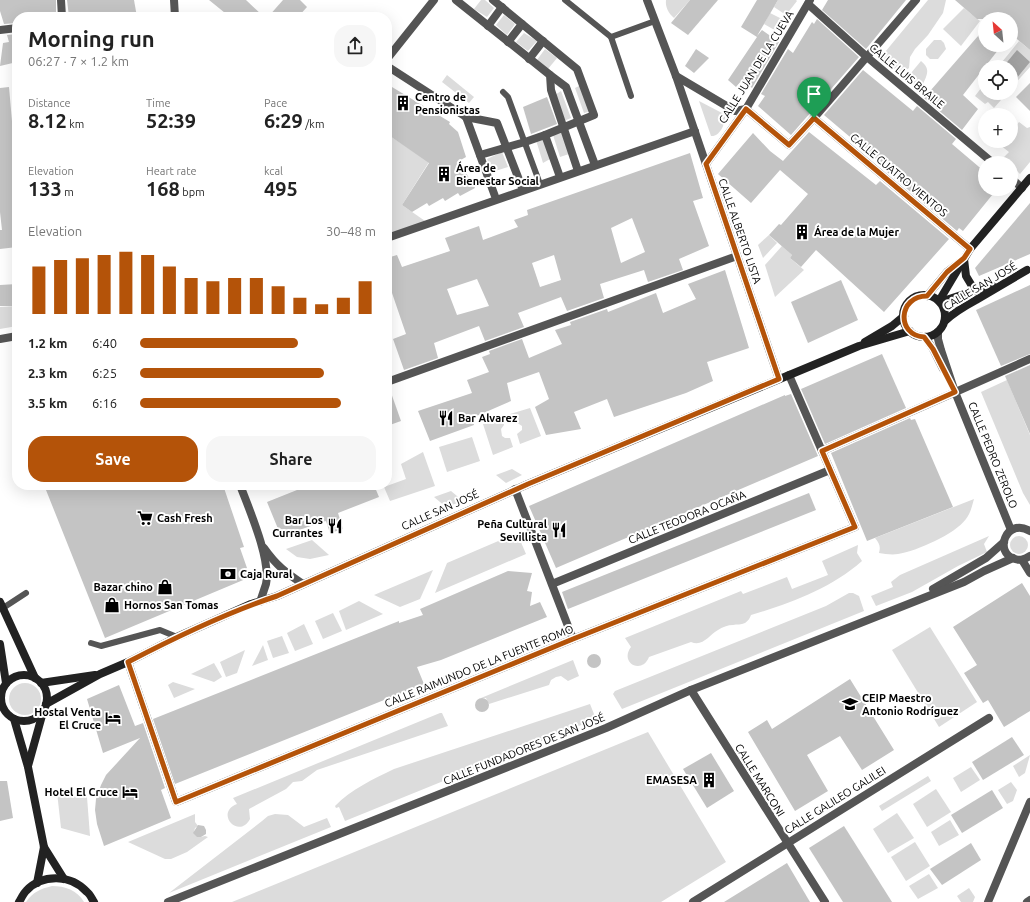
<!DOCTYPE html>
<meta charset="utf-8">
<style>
:root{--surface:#fff;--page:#f6f6f6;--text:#222;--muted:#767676;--accent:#b45309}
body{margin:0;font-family:Ubuntu,sans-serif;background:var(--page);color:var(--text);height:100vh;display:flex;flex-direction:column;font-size:15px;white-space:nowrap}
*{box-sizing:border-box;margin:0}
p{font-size:13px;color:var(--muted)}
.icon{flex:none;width:22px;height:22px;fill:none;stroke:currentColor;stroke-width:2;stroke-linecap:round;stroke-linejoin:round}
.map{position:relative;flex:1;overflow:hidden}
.side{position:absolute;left:12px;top:12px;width:380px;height:478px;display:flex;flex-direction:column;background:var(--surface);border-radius:16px;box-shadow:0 4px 16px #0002}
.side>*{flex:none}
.needle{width:26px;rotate:333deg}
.buttons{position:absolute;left:978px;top:12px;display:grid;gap:8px}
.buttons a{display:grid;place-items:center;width:40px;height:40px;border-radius:50%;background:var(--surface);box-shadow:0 4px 16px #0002;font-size:20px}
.pin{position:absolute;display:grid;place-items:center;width:34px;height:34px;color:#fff;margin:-41px -17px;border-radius:50% 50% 50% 0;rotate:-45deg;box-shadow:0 0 4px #0007}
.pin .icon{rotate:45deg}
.round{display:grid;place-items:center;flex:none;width:42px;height:42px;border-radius:16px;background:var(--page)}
.head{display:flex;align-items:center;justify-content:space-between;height:68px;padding:0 16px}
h1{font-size:22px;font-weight:600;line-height:30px}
.metrics{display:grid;grid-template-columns:repeat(3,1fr);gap:6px;height:68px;padding:4px 16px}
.metrics div{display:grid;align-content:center}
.metrics b{font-size:20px;font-weight:600}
.metrics small{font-size:11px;font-weight:400}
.metrics p{font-size:11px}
.chart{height:112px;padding:8px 16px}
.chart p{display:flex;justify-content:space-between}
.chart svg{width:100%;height:72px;margin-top:4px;stroke:var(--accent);stroke-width:6}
.primary-button{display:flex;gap:8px;margin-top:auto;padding:8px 16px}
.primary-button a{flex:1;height:46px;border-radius:16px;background:var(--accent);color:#fff;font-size:16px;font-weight:600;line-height:46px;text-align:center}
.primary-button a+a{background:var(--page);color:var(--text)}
ul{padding:0 16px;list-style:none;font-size:13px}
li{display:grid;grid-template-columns:64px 48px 1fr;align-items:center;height:30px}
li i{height:10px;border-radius:5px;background:var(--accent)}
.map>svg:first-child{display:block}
.green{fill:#dcdcdc}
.water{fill:#a3a3a3}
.building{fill:#c4c4c4;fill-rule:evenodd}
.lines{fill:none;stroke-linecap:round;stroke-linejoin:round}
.lane{stroke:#555;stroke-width:6}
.street{stroke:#555;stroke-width:8}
.secondary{stroke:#222;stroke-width:8}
.route-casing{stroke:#fff;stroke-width:8}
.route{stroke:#b45309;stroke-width:5}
.labels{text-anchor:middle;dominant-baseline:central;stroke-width:4;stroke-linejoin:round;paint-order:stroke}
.street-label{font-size:11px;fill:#000;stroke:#fff}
.poi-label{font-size:11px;font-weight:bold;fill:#000;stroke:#fff;text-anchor:start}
</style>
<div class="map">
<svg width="1030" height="902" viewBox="0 0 1030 902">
<rect width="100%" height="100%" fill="#fff"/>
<!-- green -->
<g class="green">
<path d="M481,0H485L494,8L487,17L474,9Z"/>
<path d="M666,0H690L674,18C669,14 665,7 666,0Z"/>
<path d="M778,0H796L797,1L786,15L774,7Z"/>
<path d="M928,0H946L943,13L928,35L915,49L910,57L909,68L900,74L881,57Z"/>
<path d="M964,8L980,21L961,46L943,29Z"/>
<path d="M770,13L784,20L778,32L764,24Z"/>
<path d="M504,15L515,24L507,35L496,25Z"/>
<path d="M524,33L537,41L528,51L516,42Z"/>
<path d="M934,40H941L944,43L946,49L938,59H930L926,55V49Z"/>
<path d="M1019,41L1030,50V67L1011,88V67H998Z"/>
<path d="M545,49L557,58L548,69L537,60Z"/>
<path d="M921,61C932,70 926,76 922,87L918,84L914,86L906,79Z"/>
<path d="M447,75L474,97L469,103L442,82Z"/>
<path d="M985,83V93H1007L994,108L988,102L985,104L975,96Z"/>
<path d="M581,85L591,111L584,113L575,88Z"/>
<path d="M561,91L571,118L564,121L555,95Z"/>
<path d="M699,101L722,113L725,117C725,125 719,137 711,136Z"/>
<path d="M1019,122L1027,128L1030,127V162L1020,174L1011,165V163H1008L1003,158L1009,152L1000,145L1004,141H1011V132Z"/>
<path d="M561,131L569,154L560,157L553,135Z"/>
<path d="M387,134L429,162L402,205L428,223L387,238Z"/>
<path d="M543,138L550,159L543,163L536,140Z"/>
<path d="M502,152L508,167L492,172L487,159Z"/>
<path d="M769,235L777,243L763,258L758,245Z"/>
<path d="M782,246L792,255L790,258L804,270L775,297L765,265Z"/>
<path d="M17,306V326L0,329V307Z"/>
<path d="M1007,380L1030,435V505L1023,493L981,392Z"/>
<path d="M530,408L541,436L520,444L517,434L522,430V426L519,424L514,423L510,414Z"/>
<path d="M502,418L504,425L501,429L502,436L505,438H510L513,447L493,455L483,424Z"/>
<path d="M472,437L480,461L447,472L439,447Z"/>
<path d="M423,452L435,486L390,501L384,487L406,479L401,464Z"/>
<path d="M512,469L522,475L506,483L496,475Z"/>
<path d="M451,491L463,501L446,507L434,497Z"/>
<path d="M974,499C972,506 971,512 966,519C955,534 917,551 898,554C892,555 885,554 879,553C881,546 879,543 875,538Z"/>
<path d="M517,533L526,554L435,593L447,563Z"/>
<circle cx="1019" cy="545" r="9"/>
<path d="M989,536L984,544L987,552L958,566L912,592L876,606L871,596L893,587L891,582L900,575Z"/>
<path d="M312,540L329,555L310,559L297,557L286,549Z"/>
<path d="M858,545L857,553L862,561C830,589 791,603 751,615C750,618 748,621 745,623C741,625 737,624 733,625C728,625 722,627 718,630C709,635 703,647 691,642L649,657C642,675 619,663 631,647L625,638L741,591L743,594L787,577L792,589L828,575L822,561Z"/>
<path d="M433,570L420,599L400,607L374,595Z"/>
<path d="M849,593H853L859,596L864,611L622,709L613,694L615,691L826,606Z"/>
<path d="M359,601L383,614L346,630L339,611Z"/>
<path d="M333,613L342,631L323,639L315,621Z"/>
<path d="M304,624L313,644L295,651L287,633Z"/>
<path d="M930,627L977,702L939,727L892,650Z"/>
<path d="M282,636L289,653L273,658L267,641Z"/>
<path d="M263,645L268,660L252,666Z"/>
<path d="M245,650L237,673L226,677L220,662Z"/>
<path d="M573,660L579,676L568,681L561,676L556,677L551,680L549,685L489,704L486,698H481Z"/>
<path d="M214,663L222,677L214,682L191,674Z"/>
<path d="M173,682L195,689L174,698L168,685Z"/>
<circle cx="25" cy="699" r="16"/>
<path d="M590,704L596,719L345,821L339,807L336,808L335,806C351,789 374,779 394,769Z"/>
<path d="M440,713H442L448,726L317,770L302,781L293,782L286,789L249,809L250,819C239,840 214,813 237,804L233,798Z"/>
<path d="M648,732L726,862L661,902H232Z"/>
<path d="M1030,755L1025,773L1019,777L1013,766Z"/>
<path d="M971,767L980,780L961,792L953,778Z"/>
<path d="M928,776L931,781L882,811L879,806Z"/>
<path d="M1011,782L1017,790L1013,801L1007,804L998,790Z"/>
<path d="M936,789L951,812L927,827L913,804Z"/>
<path d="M57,792L87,797L90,836L61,828Z"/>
<path d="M897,813L914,838L888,853L873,829Z"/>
<path d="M195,814V822L198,826L195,828L194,832L197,836L201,837L205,836L208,837L187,852L171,859H165L128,842Z"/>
<path d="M275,814L288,815L304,827L327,818L331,827L169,893L262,821L268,816Z"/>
<path d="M950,820L959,835L939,846L931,832Z"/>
<path d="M915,842L930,866L906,881L891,857Z"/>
<path d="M929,874L938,888L918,899L909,886Z"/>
<path d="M52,886C65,886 77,890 84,902H26C33,892 40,889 52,886Z"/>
<path d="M969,888L975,897L973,902H961L957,896Z"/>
</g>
<!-- water -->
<path class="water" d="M1017,50L1030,62L1011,85V67H1003Z"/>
<!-- building -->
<g class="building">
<path d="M0,0H56V13L30,17H17V23L4,24L0,11Z"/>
<path d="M67,0H134L137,17H69Z"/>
<path d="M209,0H246L264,17H230Z"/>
<path d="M283,0H300L307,7L298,17H268Z"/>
<path d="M690,0H718L688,35L671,23Z"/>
<path d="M757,0H778L757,36L762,30L779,42L752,88L742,80L736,87L728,80L757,37L741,27Z"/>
<path d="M828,0H906L866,49L822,10Z"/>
<path d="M955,0H1030V50L1011,34V19H977Z"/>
<path d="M817,19L859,57L791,135L758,106L765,96L761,94L788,49L793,53L812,22L814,24Z"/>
<path d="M985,28V45H1002L963,95L978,109L962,130L924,98Z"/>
<path d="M17,34V62L0,66L3,43L9,42L7,35Z"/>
<path d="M696,49L709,58L694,73L685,66Z"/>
<path d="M863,70L913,111L917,106L956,139L952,144L985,172V189H997L963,231L959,228L957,231L887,172L889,170L824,115Z"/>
<path d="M1030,83V111L1016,97Z"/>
<path d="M387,84L450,122L449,124L458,132L466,157L459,161L475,188L460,196L458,193L445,201L443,198L429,206L427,203L412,212L402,205L429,163L387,134Z"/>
<path d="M9,87L17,178V247L0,249V230H2L0,212V88Z"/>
<path d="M547,97L557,124L531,134L523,107Z"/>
<path d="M809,132L876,185L880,181L949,239L884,312L816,250L801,267L790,258L792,255L769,235L779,224L781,225L808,194L780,170L751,203L718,174L753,133L770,151L783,161Z"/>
<path d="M690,153L703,198L693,201L709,246L679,259L683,270L648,282L644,270L600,284L604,298L567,311L561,297L518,313L524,327L485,341L479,326L434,343L438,358L404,370L393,339L406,334L392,293L387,295V258L397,255L402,267L450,251L445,238L479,226L483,240L518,227L514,220L528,215L527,210ZM632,218L645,252L621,263L611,228ZM554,255L561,280L540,287L532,263ZM477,279L489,306L457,315L447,289Z"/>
<path d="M1030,203V254L979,276L975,268Z"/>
<path d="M725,270L749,348L707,362L713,381L686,393L614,417L607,399L574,412L581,429L546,435L535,407L549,399L539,372L507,383L511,401L472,418L474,425L430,441L418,411L472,393L467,380L489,372L482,357L490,354L489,351L522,339L529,358L562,344L555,330L571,325L570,322L607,309L608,312L656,293L663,313L696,299L688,284Z"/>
<path d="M841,280L858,320L808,343L791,302Z"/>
<path d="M17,284V306H0V285Z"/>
<path d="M1030,285V354L1001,366L976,310Z"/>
<path d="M882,354L906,408L825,444L801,389Z"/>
<path d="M1030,365V434L1005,376Z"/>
<path d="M387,387H389L401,421L387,426Z"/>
<path d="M791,394L818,456L556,568L529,506L785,395V396Z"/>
<path d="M910,418L911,420L915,419L953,507L867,541L831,453Z"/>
<path d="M44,485H223L244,547L240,548L247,568L245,569L248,578L105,638Z"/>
<path d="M295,485H374L379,497L338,513L343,529L330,533L326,521L281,536L267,502L297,490Z"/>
<path d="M809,493L816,510L568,609L562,592Z"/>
<path d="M508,571L532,573L527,591L532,592L530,606L540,602L547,617L441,660L417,667L424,684L175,784L153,719L399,621V623L423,615L420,609Z"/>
<path d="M1022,583L1030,596V711L1004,727L988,700L983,703L964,673L977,665L953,627Z"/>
<circle cx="594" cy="661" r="7"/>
<path d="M850,679L894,750L862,770L840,736L807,755L828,791L795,811L748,732L767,720L772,729Z"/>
<path d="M119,685L135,726L143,723L165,788L161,790L171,818L104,846L97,824L95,810L96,799L101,785L106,775L140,738L103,753L87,699Z"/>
<circle cx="482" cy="705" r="7"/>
<path d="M1012,737L1024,755L983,780L972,762Z"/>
<path d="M711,753L734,791L707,808L683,769Z"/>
<path d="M0,781H7L13,818L0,821Z"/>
<path d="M992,790L1003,808L962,833L951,815Z"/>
<path d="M198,825L204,826L206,830V834L201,837H197L193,833Z"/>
<path d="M844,826L892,902H843L809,848Z"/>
<path d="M971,843L981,860L942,885L930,869Z"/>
<path d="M787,863L810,902H724Z"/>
</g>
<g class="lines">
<!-- lane -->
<g class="lane">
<path d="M565,0L611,37L631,96"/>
<path d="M611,37L655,21"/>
<path d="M503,92L508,97L540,184"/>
<path d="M3,608L26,593"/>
<path d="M91,643L101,646L160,630L177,637"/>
</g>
<!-- street -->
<g class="street">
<path d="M61,0L62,17"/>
<path d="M174,0L175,17"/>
<path d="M456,0L550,75L551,90L578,171"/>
<path d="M493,0L577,69L594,115L545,135"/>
<path d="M647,0L676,76L779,379"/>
<path d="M808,4L867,57L993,163"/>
<path d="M488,26L502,7"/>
<path d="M0,30L17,28"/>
<path d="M508,42L522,24"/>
<path d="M387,59L434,0"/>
<path d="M529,59L543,41"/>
<path d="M387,66L466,117L496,199"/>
<path d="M550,75L566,87L595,165"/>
<path d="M676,76L735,111L746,109L789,145L814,118L916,0"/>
<path d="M466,117L497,123L523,190"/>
<path d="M814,118L970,249"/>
<path d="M480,155L525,142L545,135L560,177"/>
<path d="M706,164L746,109L810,0"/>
<path d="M1011,178L1022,188"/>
<path d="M387,238L695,131"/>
<path d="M938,332V339L941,350L955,392L1011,530"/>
<path d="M925,337L933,349L943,369"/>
<path d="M0,339L17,336"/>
<path d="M387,382L737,256"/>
<path d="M822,451L1030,359"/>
<path d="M240,485C249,509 271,559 266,584C264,590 262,596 260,602"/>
<path d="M515,489L573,639"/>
<path d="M1030,531C1006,517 993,553 1015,559C1021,561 1025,559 1030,556"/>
<path d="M264,548C276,565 286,573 303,584"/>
<path d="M1022,560L1030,573"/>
<path d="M552,584L830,470"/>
<path d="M933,589L986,558L1004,542"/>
<path d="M128,662L176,802L573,639L855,527L789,375"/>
<path d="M691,690L825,902"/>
<path d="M168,902L606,728L691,690L964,582L984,571L1013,558"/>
<path d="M693,902L989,718"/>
<path d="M988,902L1030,802"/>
<path d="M1027,902L1030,900"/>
</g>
<!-- secondary -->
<g class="secondary">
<path d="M964,259L966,276L972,286L983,289"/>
<circle cx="924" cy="316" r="21"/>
<path d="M927,296L947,272L959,263"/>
<path d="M939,301L970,249L1030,178"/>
<path d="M940,302L992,285"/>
<path d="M945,321C954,312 965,306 976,300C993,290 1010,280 1027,270"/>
<path d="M865,342L892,326L904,316"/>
<path d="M0,602L35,678"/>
<path d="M0,644L6,683"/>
<circle cx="24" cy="698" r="23"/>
<path d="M41,683L95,675"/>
<path d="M46,704L100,674L128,662L177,637L251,604L277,596L528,484L859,346L910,331"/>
<path d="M14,719L28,767L44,847L37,883"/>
<path d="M28,766L43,712"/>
<path d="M44,847L64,879"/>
<path d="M19,902C21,899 23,894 26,891C42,874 71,874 87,892C90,894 92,899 94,902"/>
</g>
</g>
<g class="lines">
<defs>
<path id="route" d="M746,109L789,145L814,118L970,249L964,258L947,272L927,296C898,296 896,335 924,337L933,349L955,392L822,451L855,527L573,639L176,802L128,662C176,637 225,613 277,596L528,484L779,379L706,164Z"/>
</defs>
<!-- route casing -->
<use href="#route" class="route-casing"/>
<!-- route -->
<use href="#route" class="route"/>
</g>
<!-- icons -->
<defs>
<symbol id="building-bare" viewBox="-9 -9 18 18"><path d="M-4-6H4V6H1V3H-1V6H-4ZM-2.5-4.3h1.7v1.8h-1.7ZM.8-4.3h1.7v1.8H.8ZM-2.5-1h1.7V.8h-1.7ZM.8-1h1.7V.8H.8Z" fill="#000" stroke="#fff" stroke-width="2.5" paint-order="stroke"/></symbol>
<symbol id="restaurant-bare" viewBox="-9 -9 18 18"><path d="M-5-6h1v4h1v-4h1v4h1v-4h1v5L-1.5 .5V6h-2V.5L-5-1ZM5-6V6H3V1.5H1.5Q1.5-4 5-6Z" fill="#000" stroke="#fff" stroke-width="2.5" paint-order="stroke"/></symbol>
<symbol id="supermarket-bare" viewBox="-9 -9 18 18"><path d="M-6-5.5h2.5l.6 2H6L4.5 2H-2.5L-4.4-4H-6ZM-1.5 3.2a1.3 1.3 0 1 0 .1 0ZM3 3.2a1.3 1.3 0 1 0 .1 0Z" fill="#000" stroke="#fff" stroke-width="2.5" paint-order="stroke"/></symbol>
<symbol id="bank-bare" viewBox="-9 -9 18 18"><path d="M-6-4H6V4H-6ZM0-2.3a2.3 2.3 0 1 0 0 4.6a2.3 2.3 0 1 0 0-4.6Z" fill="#000" stroke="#fff" stroke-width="2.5" paint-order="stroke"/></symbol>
<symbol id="shop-bare" viewBox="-9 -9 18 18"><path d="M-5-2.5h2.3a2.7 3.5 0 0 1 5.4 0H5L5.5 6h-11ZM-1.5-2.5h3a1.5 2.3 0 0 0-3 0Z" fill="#000" stroke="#fff" stroke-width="2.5" paint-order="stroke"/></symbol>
<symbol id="school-bare" viewBox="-9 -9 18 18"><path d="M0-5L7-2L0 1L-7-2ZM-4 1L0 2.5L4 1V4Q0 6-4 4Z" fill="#000" stroke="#fff" stroke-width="2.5" paint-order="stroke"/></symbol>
<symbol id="hotel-bare" viewBox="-9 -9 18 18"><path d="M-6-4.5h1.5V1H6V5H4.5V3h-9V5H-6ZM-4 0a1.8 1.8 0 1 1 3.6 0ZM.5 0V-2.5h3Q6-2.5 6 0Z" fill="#000" stroke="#fff" stroke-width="2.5" paint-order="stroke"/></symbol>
</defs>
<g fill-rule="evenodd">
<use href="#building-bare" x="392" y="92" width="22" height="22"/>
<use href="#building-bare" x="433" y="163" width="22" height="22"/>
<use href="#building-bare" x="791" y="221" width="22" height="22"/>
<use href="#restaurant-bare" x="435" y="407" width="22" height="22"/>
<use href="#supermarket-bare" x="134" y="507" width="22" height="22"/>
<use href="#restaurant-bare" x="324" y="515" width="22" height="22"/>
<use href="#restaurant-bare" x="548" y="519" width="22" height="22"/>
<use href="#bank-bare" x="217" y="563" width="22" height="22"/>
<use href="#shop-bare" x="154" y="576" width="22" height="22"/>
<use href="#shop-bare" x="101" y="594" width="22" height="22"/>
<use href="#school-bare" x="839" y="693" width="22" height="22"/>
<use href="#hotel-bare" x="102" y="707" width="22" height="22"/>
<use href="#building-bare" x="698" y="769" width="22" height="22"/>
<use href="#hotel-bare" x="119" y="781" width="22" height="22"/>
</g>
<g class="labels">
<!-- street labels -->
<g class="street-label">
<text transform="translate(756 67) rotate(-58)">CALLE JUAN DE LA CUEVA</text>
<text transform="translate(907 76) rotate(40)">CALLE LUIS BRAILE</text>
<text transform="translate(899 175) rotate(40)">CALLE CUATRO VIENTOS</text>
<text transform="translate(740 231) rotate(71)">CALLE ALBERTO LISTA</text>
<text transform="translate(980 286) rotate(-31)">CALLE SAN JOSÉ</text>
<text transform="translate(993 455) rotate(68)">CALLE PEDRO ZEROLO</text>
<text transform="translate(440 510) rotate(-24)">CALLE SAN JOSÉ</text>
<text transform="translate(687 517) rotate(-22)">CALLE TEODORA OCAÑA</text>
<text transform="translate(479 666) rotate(-22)">CALLE RAIMUNDO DE LA FUENTE ROMO</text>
<text transform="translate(524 749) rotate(-22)">CALLE FUNDADORES DE SAN JOSÉ</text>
<text transform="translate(760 780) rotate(58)">CALLE MARCONI</text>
<text transform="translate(835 800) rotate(-32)">CALLE GALILEO GALILEI</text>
</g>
<!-- poi labels -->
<g class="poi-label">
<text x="415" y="97">Centro de<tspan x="415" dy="13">Pensionistas</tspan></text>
<text x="456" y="168">Área de<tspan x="456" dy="13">Bienestar Social</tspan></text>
<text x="814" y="232">Área de la Mujer</text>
<text x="458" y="418">Bar Alvarez</text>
<text x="157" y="518">Cash Fresh</text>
<text x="323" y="520" text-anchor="end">Bar Los<tspan x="323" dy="13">Currantes</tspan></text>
<text x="547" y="524" text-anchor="end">Peña Cultural<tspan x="547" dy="13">Sevillista</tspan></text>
<text x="240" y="574">Caja Rural</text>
<text x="153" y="587" text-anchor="end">Bazar chino</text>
<text x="124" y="605">Hornos San Tomas</text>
<text x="862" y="698">CEIP Maestro<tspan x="862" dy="13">Antonio Rodríguez</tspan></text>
<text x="101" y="712" text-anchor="end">Hostal Venta<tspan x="101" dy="13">El Cruce</tspan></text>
<text x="697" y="780" text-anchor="end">EMASESA</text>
<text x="118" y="792" text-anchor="end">Hotel El Cruce</text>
</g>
</g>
</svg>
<div class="buttons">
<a><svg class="needle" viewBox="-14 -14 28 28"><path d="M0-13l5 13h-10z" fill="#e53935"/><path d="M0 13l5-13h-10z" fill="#767676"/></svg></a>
<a><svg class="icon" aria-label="locate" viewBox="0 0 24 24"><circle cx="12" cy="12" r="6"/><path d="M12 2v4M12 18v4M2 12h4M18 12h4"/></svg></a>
<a>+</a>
<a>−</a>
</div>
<div class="pin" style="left:814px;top:118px;background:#1e9e55"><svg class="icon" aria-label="arrive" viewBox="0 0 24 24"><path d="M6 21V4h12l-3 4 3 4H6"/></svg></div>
<section class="side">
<div class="head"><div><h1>Morning run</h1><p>06:27 · 7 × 1.2 km</p></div><a class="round"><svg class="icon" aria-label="share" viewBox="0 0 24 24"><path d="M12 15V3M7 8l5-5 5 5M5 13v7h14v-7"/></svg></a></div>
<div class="metrics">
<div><p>Distance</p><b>8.12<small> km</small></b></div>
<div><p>Time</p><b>52:39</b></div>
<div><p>Pace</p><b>6:29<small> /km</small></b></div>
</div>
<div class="metrics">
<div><p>Elevation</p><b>133<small> m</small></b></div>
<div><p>Heart rate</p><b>168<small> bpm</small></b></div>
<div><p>kcal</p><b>495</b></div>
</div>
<div class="chart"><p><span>Elevation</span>30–48 m</p>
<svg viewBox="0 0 160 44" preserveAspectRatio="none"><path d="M5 44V15M15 44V11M25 44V10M35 44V8M45 44V6M55 44V8M65 44V15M75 44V22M85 44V24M95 44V22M105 44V22M115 44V27M125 44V34M135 44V38M145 44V34M155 44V24"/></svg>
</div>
<ul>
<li><b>1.2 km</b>6:40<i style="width:67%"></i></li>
<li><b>2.3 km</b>6:25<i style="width:78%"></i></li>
<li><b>3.5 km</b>6:16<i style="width:85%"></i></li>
</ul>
<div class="primary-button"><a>Save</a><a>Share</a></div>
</section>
</div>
